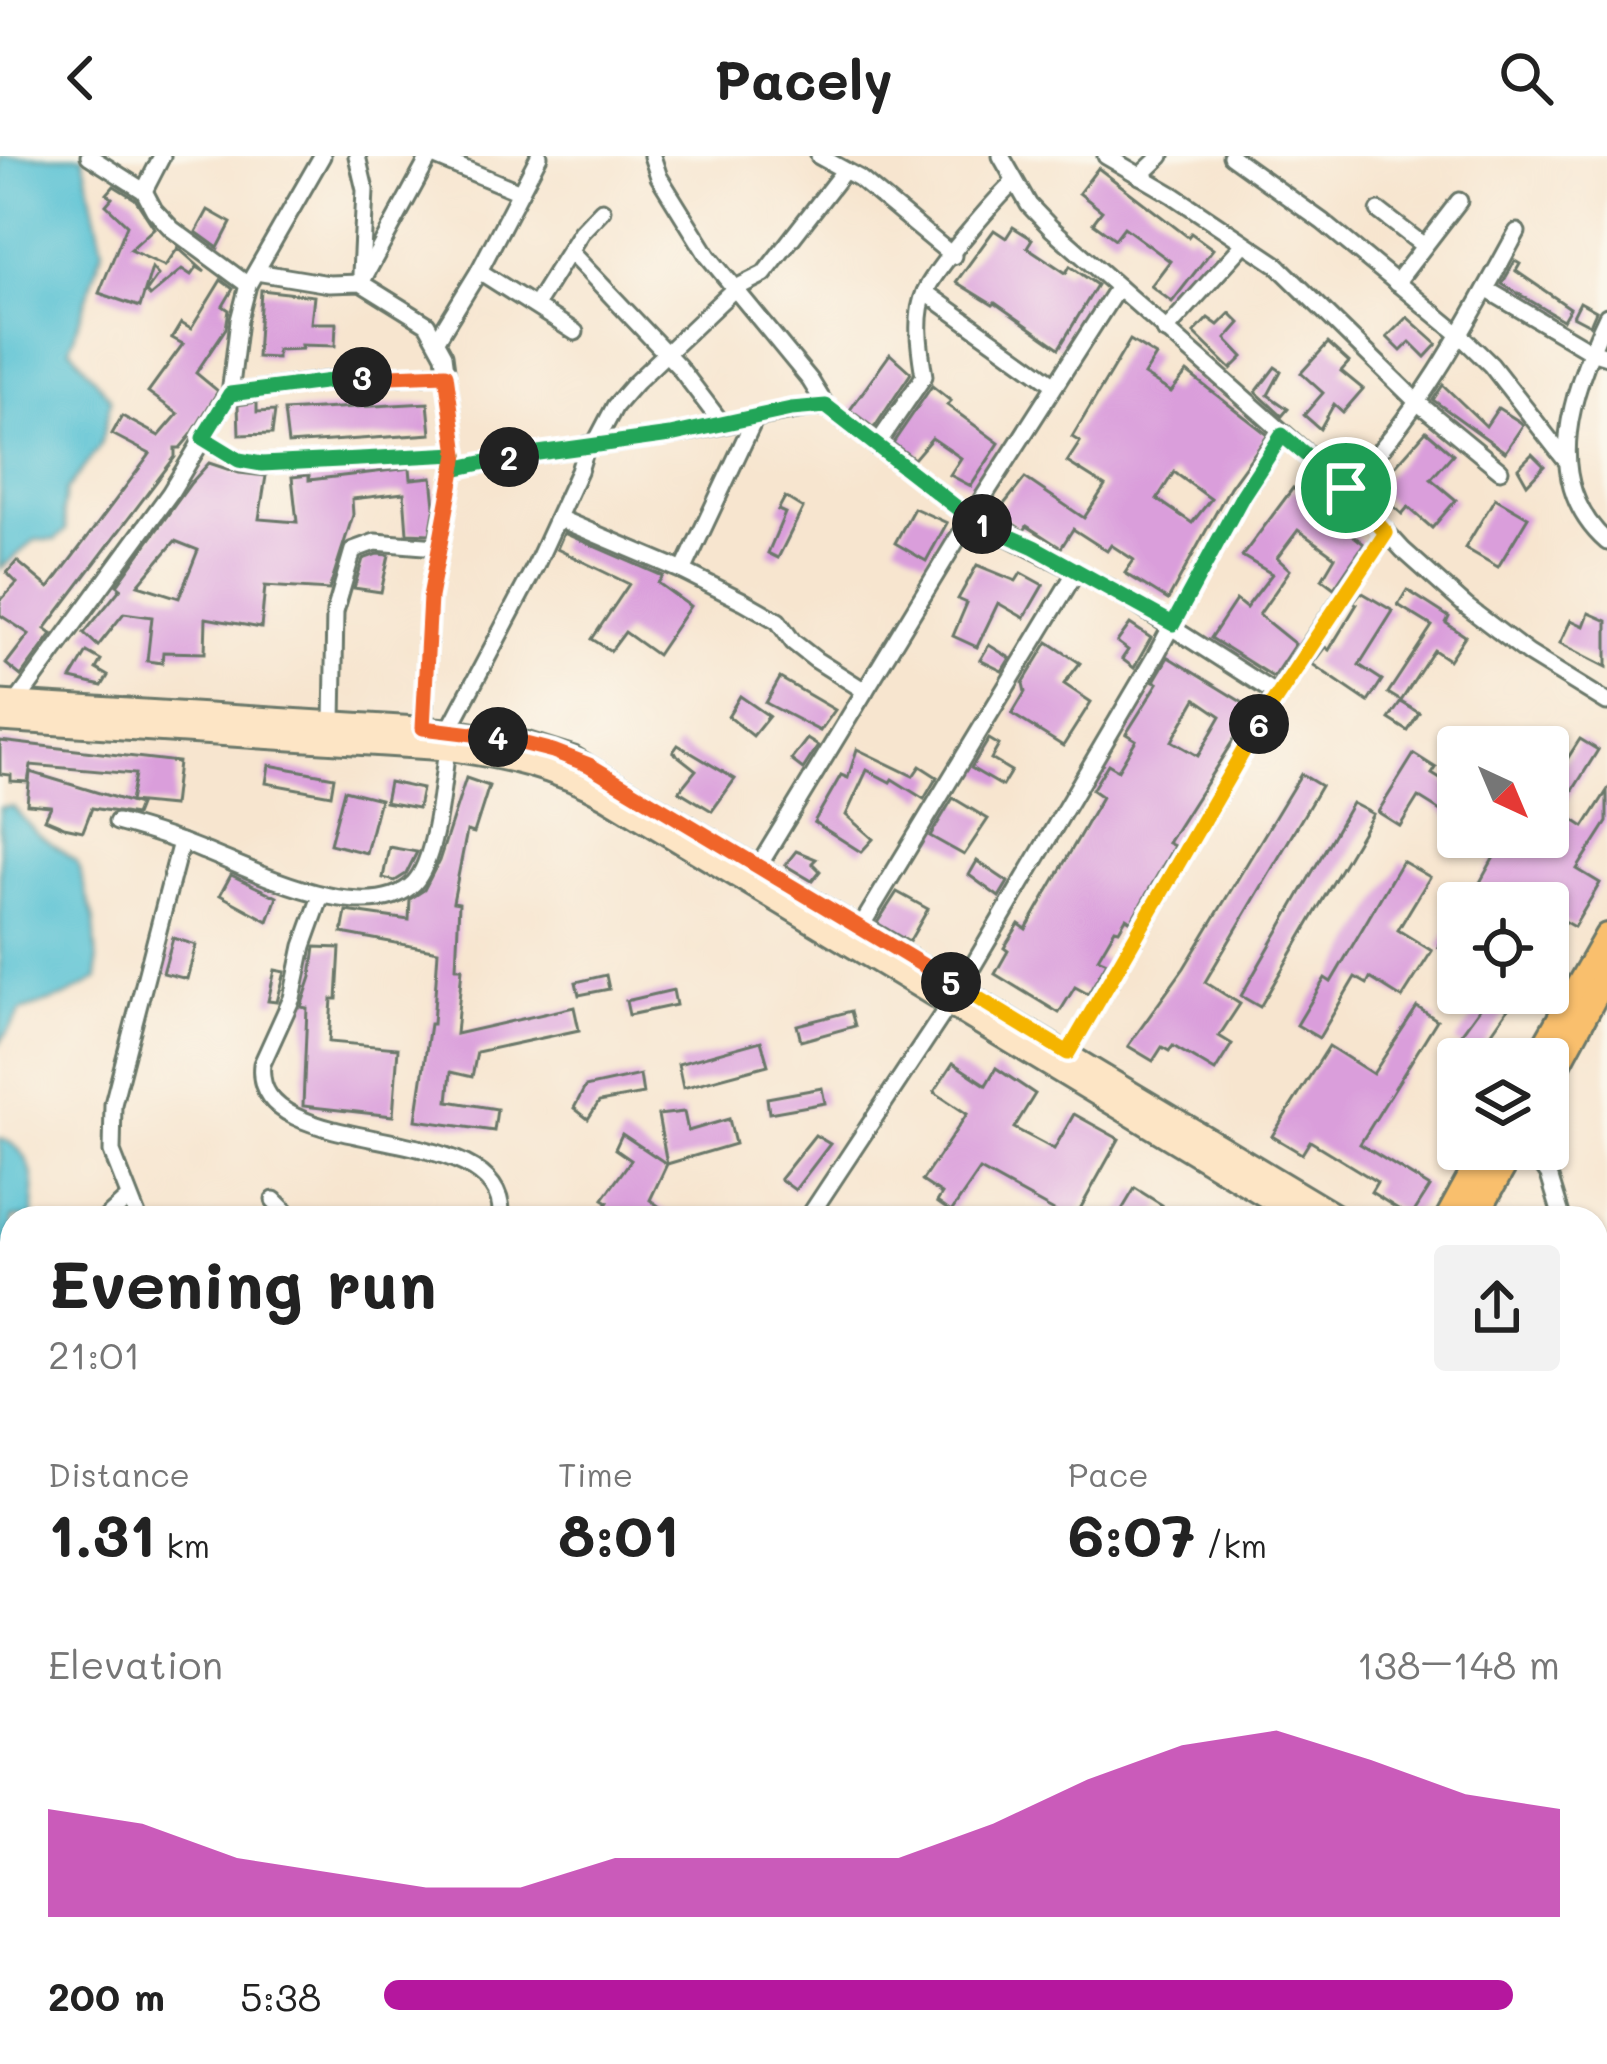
<!DOCTYPE html>
<meta charset="utf-8">
<style>
:root{--surface:#fff;--page:#f2f2f2;--text:#222;--muted:#767676;--accent:#b5179e}
body{margin:0;font-family:Mali,sans-serif;background:var(--page);color:var(--text);height:100vh;display:flex;flex-direction:column;font-size:45px;white-space:nowrap}
*{box-sizing:border-box;margin:0}
p{font-size:39px;color:var(--muted)}
.icon{flex:none;width:66px;height:66px;fill:none;stroke:currentColor;stroke-width:2;stroke-linecap:round;stroke-linejoin:round}
.map{position:relative;flex:1;overflow:hidden}
.sheet{position:absolute;left:0px;top:1050px;width:1608px;height:858px;display:flex;flex-direction:column;background:var(--surface);border-radius:36px 36px 0 0;box-shadow:0 3px 9px #0004}
.sheet>*{flex:none}
.needle{width:78px;rotate:136deg}
.tools{position:absolute;left:1437px;top:570px;display:grid;gap:24px}
.tools a{display:grid;place-items:center;width:132px;height:132px;border-radius:12px;background:var(--surface);box-shadow:0 3px 9px #0004;font-size:60px}
.pin{position:absolute;display:grid;place-items:center;width:102px;height:102px;color:#fff;margin:-51px;border:6px solid #fff;border-radius:50%;box-shadow:0 3px 12px #0007}
.km{position:absolute;width:60px;height:60px;margin:-30px;border-radius:50%;background:#222;color:#fff;font-size:33px;line-height:60px;text-align:center}
.round{display:grid;place-items:center;flex:none;width:126px;height:126px;border-radius:12px;background:var(--page)}
.overview{display:flex;align-items:center;justify-content:space-between;height:204px;padding:0 48px}
h1{font-size:66px;font-weight:800;line-height:90px}
.metrics{display:grid;grid-template-columns:repeat(3,1fr);gap:18px;height:204px;padding:12px 48px}
.metrics div{display:grid;align-content:center}
.metrics b{font-size:60px;font-weight:800}
.metrics small{font-size:33px;font-weight:400}
.metrics p{font-size:33px}
.chart{height:336px;padding:24px 48px}
.chart p{display:flex;justify-content:space-between}
.chart svg{width:100%;height:216px;margin-top:12px;fill:var(--accent);opacity:.7}
ul{padding:0 48px;list-style:none;font-size:39px}
li{display:grid;grid-template-columns:192px 144px 1fr;align-items:center;height:90px}
li i{height:30px;border-radius:15px;background:var(--accent)}
header{display:flex;justify-content:space-between;align-items:center;height:156px;padding:0 48px;background:var(--surface);font-size:54px;font-weight:800}
.map>svg:first-child{display:block}
.water{fill:#57c1d3;stroke:#3b7f84;stroke-width:3}
.building{fill:#da9edb;fill-rule:evenodd}
.lines{fill:none;stroke-linecap:round;stroke-linejoin:round}
.street-casing{stroke:#6b786a;stroke-width:21}
.secondary-casing{stroke:#6b786a;stroke-width:27}
.primary-casing{stroke:#6b786a;stroke-width:30}
.street{stroke:#fff;stroke-width:15}
.secondary{stroke:#fde5c5;stroke-width:21}
.primary{stroke:#f9bf6d;stroke-width:24}
.split-1-casing{stroke:#fff;stroke-width:24}
.split-2-casing{stroke:#fff;stroke-width:24}
.split-3-casing{stroke:#fff;stroke-width:24}
.split-4-casing{stroke:#fff;stroke-width:24}
.split-5-casing{stroke:#fff;stroke-width:24}
.split-6-casing{stroke:#fff;stroke-width:24}
.split-7-casing{stroke:#fff;stroke-width:24}
.split-1{stroke:#22a559;stroke-width:15}
.split-2{stroke:#22a559;stroke-width:15}
.split-3{stroke:#22a559;stroke-width:15}
.split-4{stroke:#f0652b;stroke-width:15}
.split-5{stroke:#f0652b;stroke-width:15}
.split-6{stroke:#f5b400;stroke-width:15}
.split-7{stroke:#f5b400;stroke-width:15}
</style>
<header><svg class="icon" aria-label="back" viewBox="0 0 24 24"><path d="M15 5l-7 7 7 7"/></svg>Pacely<svg class="icon" aria-label="search" viewBox="0 0 24 24"><circle cx="10" cy="10" r="6"/><path d="M15 15l6 6"/></svg></header>
<div class="map">
<svg width="1607" height="1908" viewBox="0 0 1607 1908">
<rect width="100%" height="100%" fill="#fbf7ec"/>
<filter id="ink" filterUnits="userSpaceOnUse"><feTurbulence type="fractalNoise" baseFrequency=".00833" numOctaves="2"/><feDisplacementMap in="SourceGraphic" scale="24" xChannelSelector="R" yChannelSelector="G"/><feConvolveMatrix kernelMatrix="1 2 1 2 8 2 1 2 1" color-interpolation-filters="sRGB"/></filter>
<filter id="wash" filterUnits="userSpaceOnUse"><feTurbulence type="fractalNoise" baseFrequency=".004" numOctaves="4" result="noise"/><feDisplacementMap in="SourceGraphic" scale="48" xChannelSelector="R" yChannelSelector="G"/><feGaussianBlur stdDeviation="2.7" result="paint"/><feColorMatrix in="noise" values="0 0 0 0 0 0 0 0 0 0 0 0 0 0 0 0 0 1.4 0 .05"/><feComposite in="paint" operator="in"/></filter>
<g filter="url(#wash)">
<rect width="100%" height="100%" fill="#f7e5cf"/>
<!-- water -->
<g class="water">
<path d="M0,0H83L103,93L70,192L111,243L100,290L66,335L63,355L66,374L55,384H35L0,413Z"/>
<path d="M0,651H13L36,677L77,706L94,764L98,823L64,841L21,855L0,887Z"/>
<path d="M0,982C37,996 34,1028 33,1062H12V1115L0,1128Z"/>
<path d="M0,1543L12,1548V1893L0,1879Z"/>
<path d="M15,1896H174L170,1908H26Z"/>
</g>
<g id="blocks">
<!-- building -->
<g class="building">
<path d="M1098,12L1188,81L1191,77L1213,93L1172,146L1151,130L1170,105L1124,71L1115,83L1093,67L1102,55L1079,37Z"/>
<path d="M114,30L135,43L154,72L130,94L165,110L178,92L205,116L197,111L191,119L182,113L150,140L146,136L158,119L152,112L140,151L99,137L127,69L106,49L112,42L107,38Z"/>
<path d="M208,54L231,67L218,92L196,76Z"/>
<path d="M1013,71L1032,83L1027,91L1066,117L1070,110L1097,129L1059,192L995,147L993,149L956,126L994,74L1006,82Z"/>
<path d="M1515,105L1520,108L1516,115L1570,152L1563,164L1502,128Z"/>
<path d="M221,124L233,133L223,150L229,154L226,172L196,217L218,235L191,279L180,292H175V301L45,473L52,478L21,520L6,508L29,478L0,459V445L17,427L7,417L17,405L49,432L148,301L150,298L112,278L122,260L159,280L178,258L148,236L183,188L172,182L181,167L191,173Z"/>
<path d="M261,134L314,140L311,167H336L335,190L301,189L302,193L277,194V202L257,201Z"/>
<path d="M1580,146L1596,155L1590,169L1573,160Z"/>
<path d="M1230,157L1240,167L1226,183L1243,201L1231,213L1194,177L1208,162L1218,169Z"/>
<path d="M1407,161L1437,188L1425,201L1410,186L1401,195L1387,181Z"/>
<path d="M1130,184L1156,200L1144,219L1171,236L1187,216L1268,279L1230,331L1168,444L1125,417L1134,404L1111,389L1107,395L1073,373L1061,392L1027,370L1024,375L997,357L1025,322L1084,362L1105,330L1067,306L1080,286L1072,281ZM1174,316L1211,343L1192,367L1157,343Z"/>
<path d="M1328,187L1349,206L1341,215L1363,233L1343,256L1334,248L1320,273L1304,259L1323,237L1301,217Z"/>
<path d="M890,198L911,217L874,272L850,254Z"/>
<path d="M1275,211L1281,215L1268,239L1288,253L1282,260L1256,236Z"/>
<path d="M1443,229L1486,270L1498,252L1520,266L1523,269L1505,296L1433,244Z"/>
<path d="M932,230L951,245L947,249L999,287L971,330L950,319L961,302L932,282L914,303L893,287Z"/>
<path d="M257,246V256L275,255L272,278L239,279L238,249Z"/>
<path d="M428,247L431,278L288,288L284,255Z"/>
<path d="M1426,275L1453,298L1431,323L1456,344L1432,372L1408,351L1402,358L1375,333Z"/>
<path d="M1532,298L1544,310L1527,328L1518,312Z"/>
<path d="M209,307L239,317L266,320L259,363L297,366L292,321L309,319V324L410,312L411,323L432,321L435,350L430,378L407,377L404,337L352,343L353,359L329,434L265,430L261,472L206,462L205,497L163,496L162,507L147,505L152,461L124,457L98,490L84,477L121,432L117,429L190,328ZM175,385L198,394L179,442L138,429Z"/>
<path d="M1293,332L1364,388L1334,432L1322,423L1335,401L1298,374L1277,402L1290,414L1259,459L1295,488L1273,521L1211,482L1236,444L1246,452L1272,418L1242,400Z"/>
<path d="M785,341L803,352L778,402L768,397L785,357L778,354Z"/>
<path d="M1495,342L1528,361L1498,411L1465,392Z"/>
<path d="M914,352L947,367L926,405L895,387Z"/>
<path d="M564,377L663,420L658,427L690,450L657,499L625,476L611,495L592,483L629,428L557,393Z"/>
<path d="M377,398L389,399L381,436L354,432L363,403Z"/>
<path d="M977,409L1016,425L1021,417L1043,429L1024,462L998,447L977,491L953,480L967,447L958,443Z"/>
<path d="M1407,434L1449,461L1446,467L1465,480L1449,504L1434,494L1401,545L1388,537L1432,470L1398,449Z"/>
<path d="M1361,436L1393,455L1359,509L1382,524L1368,546L1312,508L1325,491L1329,494L1357,448L1353,446Z"/>
<path d="M1589,457L1607,465V511L1560,487L1571,464L1584,470Z"/>
<path d="M1130,468L1151,482L1134,512L1122,503L1128,494L1117,486Z"/>
<path d="M1048,486L1080,507L1064,528L1091,546L1063,590L1012,558L1025,536L1023,527Z"/>
<path d="M989,489L1010,502L1002,515L980,504Z"/>
<path d="M87,496L101,504L96,513L108,520L102,530L71,523Z"/>
<path d="M1168,501L1253,553L1168,687L1174,690L1131,765L1126,762L1119,774L1115,773L1098,802L1107,806L1088,838L1075,831L1059,857L995,818L1008,795L1004,792L1019,768L1026,773L1102,641L1092,634L1108,608L1118,614L1136,584L1126,578L1158,527L1154,525ZM1196,543L1221,560L1198,600L1172,585Z"/>
<path d="M780,522L835,554L820,575L766,547Z"/>
<path d="M740,540L769,560L753,580L728,560Z"/>
<path d="M1401,546L1419,557L1408,575L1389,563Z"/>
<path d="M807,583L818,590L803,613L791,604Z"/>
<path d="M989,583L999,589L991,603L1011,615L1002,630L971,612Z"/>
<path d="M1580,583L1598,594L1560,655L1584,671L1607,635V666L1577,713L1600,727L1574,771L1548,756L1553,747H1512L1478,730L1499,692L1482,681H1528L1548,692V633Z"/>
<path d="M0,585L178,606L173,650L130,646L135,618L31,609L28,626L11,625V619L0,618Z"/>
<path d="M678,589L735,623L712,655L679,635L696,614L673,596Z"/>
<path d="M857,593L913,620L920,610L937,621L924,643L892,623L890,626L867,614L846,659L873,683L861,696L814,666L841,619L848,622Z"/>
<path d="M1414,598L1436,612L1432,618L1458,634V666L1418,641L1400,670L1378,656Z"/>
<path d="M269,609L334,621L331,639L266,627Z"/>
<path d="M30,616L139,649L135,659L92,652L83,675L64,671L45,663L51,650L27,648Z"/>
<path d="M1301,618L1321,630L1205,826L1240,848L1219,880L1232,888L1215,915L1173,890L1169,895L1162,891L1153,905L1128,890L1184,812Z"/>
<path d="M466,622L489,630L474,677L467,675L453,746L459,747L456,812H462L456,878L574,851L579,874L477,896L472,921L451,916L448,945L497,953L494,975L416,964L430,868H433L438,795L342,777L346,755L409,764L410,743L424,734L439,705Z"/>
<path d="M389,626L422,633L418,652L385,646Z"/>
<path d="M344,634L380,643L366,697L330,688Z"/>
<path d="M953,642L988,663L964,699L930,680Z"/>
<path d="M1352,647L1373,658L1260,851L1241,840Z"/>
<path d="M389,691L417,696L406,718L395,725L383,722Z"/>
<path d="M796,695L816,703L812,707L820,715L812,725L785,709Z"/>
<path d="M977,705L1008,726L999,741L969,719Z"/>
<path d="M1402,705L1430,721L1398,774L1432,795L1402,842L1370,822L1367,828L1355,821L1319,882L1297,869L1325,822L1331,826Z"/>
<path d="M231,719L277,741L268,765L220,739Z"/>
<path d="M897,736L928,753L909,786L877,767Z"/>
<path d="M1458,758V802L1438,791Z"/>
<path d="M173,782L196,789L187,823L163,817Z"/>
<path d="M315,791L340,792L337,843H332L329,886L398,892L393,960L303,950L307,852L301,851L311,821Z"/>
<path d="M275,814L285,816L277,846L268,845Z"/>
<path d="M606,819L609,833L579,839L576,826Z"/>
<path d="M673,834L676,849L629,859L626,845Z"/>
<path d="M1488,841L1508,853L1476,899L1455,886Z"/>
<path d="M1417,851L1437,864L1360,988L1430,1031L1411,1061L1371,1036L1377,1026L1310,985L1302,998L1272,980L1329,890L1373,918Z"/>
<path d="M851,855L855,870L801,885L797,869Z"/>
<path d="M761,885L768,909L683,932L678,908Z"/>
<path d="M953,907L986,929L996,912L1035,938L1014,972L1054,993L1074,958L1119,983L1075,1062H1053L1056,1056L980,1014L951,1056L937,1046L942,1038L922,1025L967,958L934,936Z"/>
<path d="M640,919L643,938L599,946L588,963L574,952L585,931Z"/>
<path d="M822,932L825,947L769,957L767,942Z"/>
<path d="M684,956L688,975L729,963L735,988L667,1008L658,959Z"/>
<path d="M622,978L667,1008L650,1044L676,1062H598L608,1046L603,1043L631,1004L615,993Z"/>
<path d="M815,979L830,988L795,1034L780,1023Z"/>
<path d="M1135,1032L1162,1049L1154,1062H1117Z"/>
</g>
</g>
</g>
<g filter="url(#ink)">
<use href="#blocks" fill-opacity="0" stroke="#6b786a" stroke-width="3"/>
<g class="lines">
<defs>
<g id="street">
<path d="M89,0L144,35L154,54L172,73L248,129"/>
<path d="M357,0L365,34L361,118"/>
<path d="M433,0L520,36"/>
<path d="M652,0L659,21L708,100L810,224L826,250L970,362L1110,432L1276,538"/>
<path d="M819,0L859,22L953,100"/>
<path d="M1001,0L1029,49L1051,72L1346,332L1403,394L1467,451L1529,498L1607,546"/>
<path d="M1106,0L1173,39L1276,108L1417,246L1500,314"/>
<path d="M1231,0L1323,66L1459,178L1491,209L1564,302"/>
<path d="M1140,20L1161,0"/>
<path d="M144,35L162,0"/>
<path d="M1379,55L1424,90"/>
<path d="M570,96L679,211L723,269"/>
<path d="M479,115L575,176"/>
<path d="M256,116L329,128L361,127L427,168L444,199L457,298L430,441L423,572"/>
<path d="M361,127L430,0"/>
<path d="M1396,127L1459,45"/>
<path d="M1486,133L1591,195L1607,200"/>
<path d="M925,136L1055,229"/>
<path d="M536,148L581,76L602,54"/>
<path d="M1607,160C1573,231 1538,325 1607,386"/>
<path d="M1165,175L1244,88"/>
<path d="M438,182L479,115L539,0"/>
<path d="M230,238L345,222L446,218"/>
<path d="M203,282L239,304L262,308L457,298"/>
<path d="M595,288L615,250L635,227L734,133L764,118L844,15"/>
<path d="M876,290L924,220C920,194 914,161 925,136C935,113 994,45 1014,26"/>
<path d="M454,313C526,297 596,290 669,279C722,272 773,255 826,250"/>
<path d="M1346,332C1419,259 1468,166 1517,76"/>
<path d="M558,362L683,415L743,445L778,465L793,486L816,504L865,535"/>
<path d="M683,415L755,262"/>
<path d="M16,547L170,337L230,238L239,164L248,129L322,0"/>
<path d="M333,565L335,456L353,394L375,386L437,391"/>
<path d="M449,574L536,409L579,315L587,289"/>
<path d="M117,666C146,674 176,683 204,695C253,714 368,773 414,727C437,703 442,626 447,593"/>
<path d="M758,711L970,362L1118,131"/>
<path d="M321,740L303,790L292,842L262,908C250,1011 508,956 501,1062"/>
<path d="M860,772L1077,414"/>
<path d="M1068,897L1276,538L1386,377"/>
<path d="M1531,993L1549,1019L1562,1062"/>
<path d="M274,1044L292,1062"/>
<path d="M106,1062L127,1043"/>
<path d="M138,1062L112,996L113,948L181,686"/>
<path d="M808,1062L960,832L1157,497L1242,339L1283,279"/>
<path d="M1596,1167L1607,1191"/>
<path d="M0,1218L12,1199"/>
<path d="M0,1253L12,1262"/>
<path d="M1596,1381L1607,1374"/>
<path d="M0,1504L12,1499"/>
<path d="M1596,1749L1607,1742"/>
<path d="M286,1896L300,1908"/>
<path d="M539,1896L556,1908"/>
<path d="M806,1896L809,1908"/>
<path d="M1277,1896L1290,1908"/>
<path d="M1400,1896L1405,1908"/>
<path d="M1512,1896L1515,1908"/>
<path d="M231,1908L234,1896"/>
<path d="M349,1908L357,1896"/>
<path d="M580,1908L587,1896"/>
<path d="M1178,1908L1191,1896"/>
<path d="M1339,1908L1349,1896"/>
</g>
<g id="secondary">
<path d="M0,546L449,574L525,587L573,602L1340,1062"/>
<path d="M0,564L447,593C504,601 556,612 606,641L1302,1062"/>
</g>
<g id="primary">
<path d="M1537,903L1607,780"/>
<path d="M1548,927L1607,817"/>
<path d="M1448,1062L1486,993"/>
<path d="M1474,1062L1513,993"/>
<path d="M913,1908L920,1896"/>
<path d="M939,1908L947,1896"/>
</g>
</defs>
<!-- street casing -->
<use href="#street" class="street-casing"/>
<!-- secondary casing -->
<use href="#secondary" class="secondary-casing"/>
<!-- primary casing -->
<use href="#primary" class="primary-casing"/>
<!-- street -->
<use href="#street" class="street"/>
<!-- secondary -->
<use href="#secondary" class="secondary"/>
<!-- primary -->
<use href="#primary" class="primary"/>
</g>
</g>
<g class="lines" filter="url(#ink)">
<defs>
<path id="split-1" d="M982,368L1034,391L1173,468L1243,339L1282,279L1346,332"/>
<path id="split-2" d="M509,301L670,279L791,253L826,250L970,362L982,368"/>
<path id="split-3" d="M362,221L230,238L203,282L239,304L262,308L457,298L454,313L509,301"/>
<path id="split-4" d="M362,221L446,218L457,298L430,441L423,572L498,581"/>
<path id="split-5" d="M498,581L553,595L589,609L951,826"/>
<path id="split-6" d="M951,826L1068,897L1259,568"/>
<path id="split-7" d="M1259,568L1386,377L1346,332"/>
</defs>
<!-- split-1 casing -->
<use href="#split-1" class="split-1-casing"/>
<!-- split-2 casing -->
<use href="#split-2" class="split-2-casing"/>
<!-- split-3 casing -->
<use href="#split-3" class="split-3-casing"/>
<!-- split-4 casing -->
<use href="#split-4" class="split-4-casing"/>
<!-- split-5 casing -->
<use href="#split-5" class="split-5-casing"/>
<!-- split-6 casing -->
<use href="#split-6" class="split-6-casing"/>
<!-- split-7 casing -->
<use href="#split-7" class="split-7-casing"/>
<!-- split-1 -->
<use href="#split-1" class="split-1"/>
<!-- split-2 -->
<use href="#split-2" class="split-2"/>
<!-- split-3 -->
<use href="#split-3" class="split-3"/>
<!-- split-4 -->
<use href="#split-4" class="split-4"/>
<!-- split-5 -->
<use href="#split-5" class="split-5"/>
<!-- split-6 -->
<use href="#split-6" class="split-6"/>
<!-- split-7 -->
<use href="#split-7" class="split-7"/>
</g>
</svg>
<div class="tools">
<a><svg class="needle" viewBox="-14 -14 28 28"><path d="M0-13l5 13h-10z" fill="#e53935"/><path d="M0 13l5-13h-10z" fill="#767676"/></svg></a>
<a><svg class="icon" aria-label="locate" viewBox="0 0 24 24"><circle cx="12" cy="12" r="6"/><path d="M12 2v4M12 18v4M2 12h4M18 12h4"/></svg></a>
<a><svg class="icon" aria-label="layers" viewBox="0 0 24 24"><path d="M12 4l9 5-9 5-9-5zM3 14l9 5 9-5"/></svg></a>
</div>
<div class="pin" style="left:1346px;top:332px;background:#1e9e55"><svg class="icon" aria-label="arrive" viewBox="0 0 24 24"><path d="M6 21V4h12l-3 4 3 4H6"/></svg></div>
<b class="km" style="left:982px;top:368px">1</b>
<b class="km" style="left:509px;top:301px">2</b>
<b class="km" style="left:362px;top:221px">3</b>
<b class="km" style="left:498px;top:581px">4</b>
<b class="km" style="left:951px;top:826px">5</b>
<b class="km" style="left:1259px;top:568px">6</b>
<section class="sheet">
<div class="overview"><div><h1>Evening run</h1><p>21:01</p></div><a class="round"><svg class="icon" aria-label="share" viewBox="0 0 24 24"><path d="M12 15V3M7 8l5-5 5 5M5 13v7h14v-7"/></svg></a></div>
<div class="metrics">
<div><p>Distance</p><b>1.31<small> km</small></b></div>
<div><p>Time</p><b>8:01</b></div>
<div><p>Pace</p><b>6:07<small> /km</small></b></div>
</div>
<div class="chart"><p><span>Elevation</span>138–148 m</p>
<svg viewBox="0 0 160 44" preserveAspectRatio="none"><path d="M0 44V22L10 25L20 32L30 35L40 38L50 38L60 32L70 32L80 32L90 32L100 25L110 16L120 9L130 6L140 12L150 19L160 22V44z"/></svg>
</div>
<ul>
<li><b>200 m</b>5:38<i style="width:96%"></i></li>
</ul>
</section>
</div>
